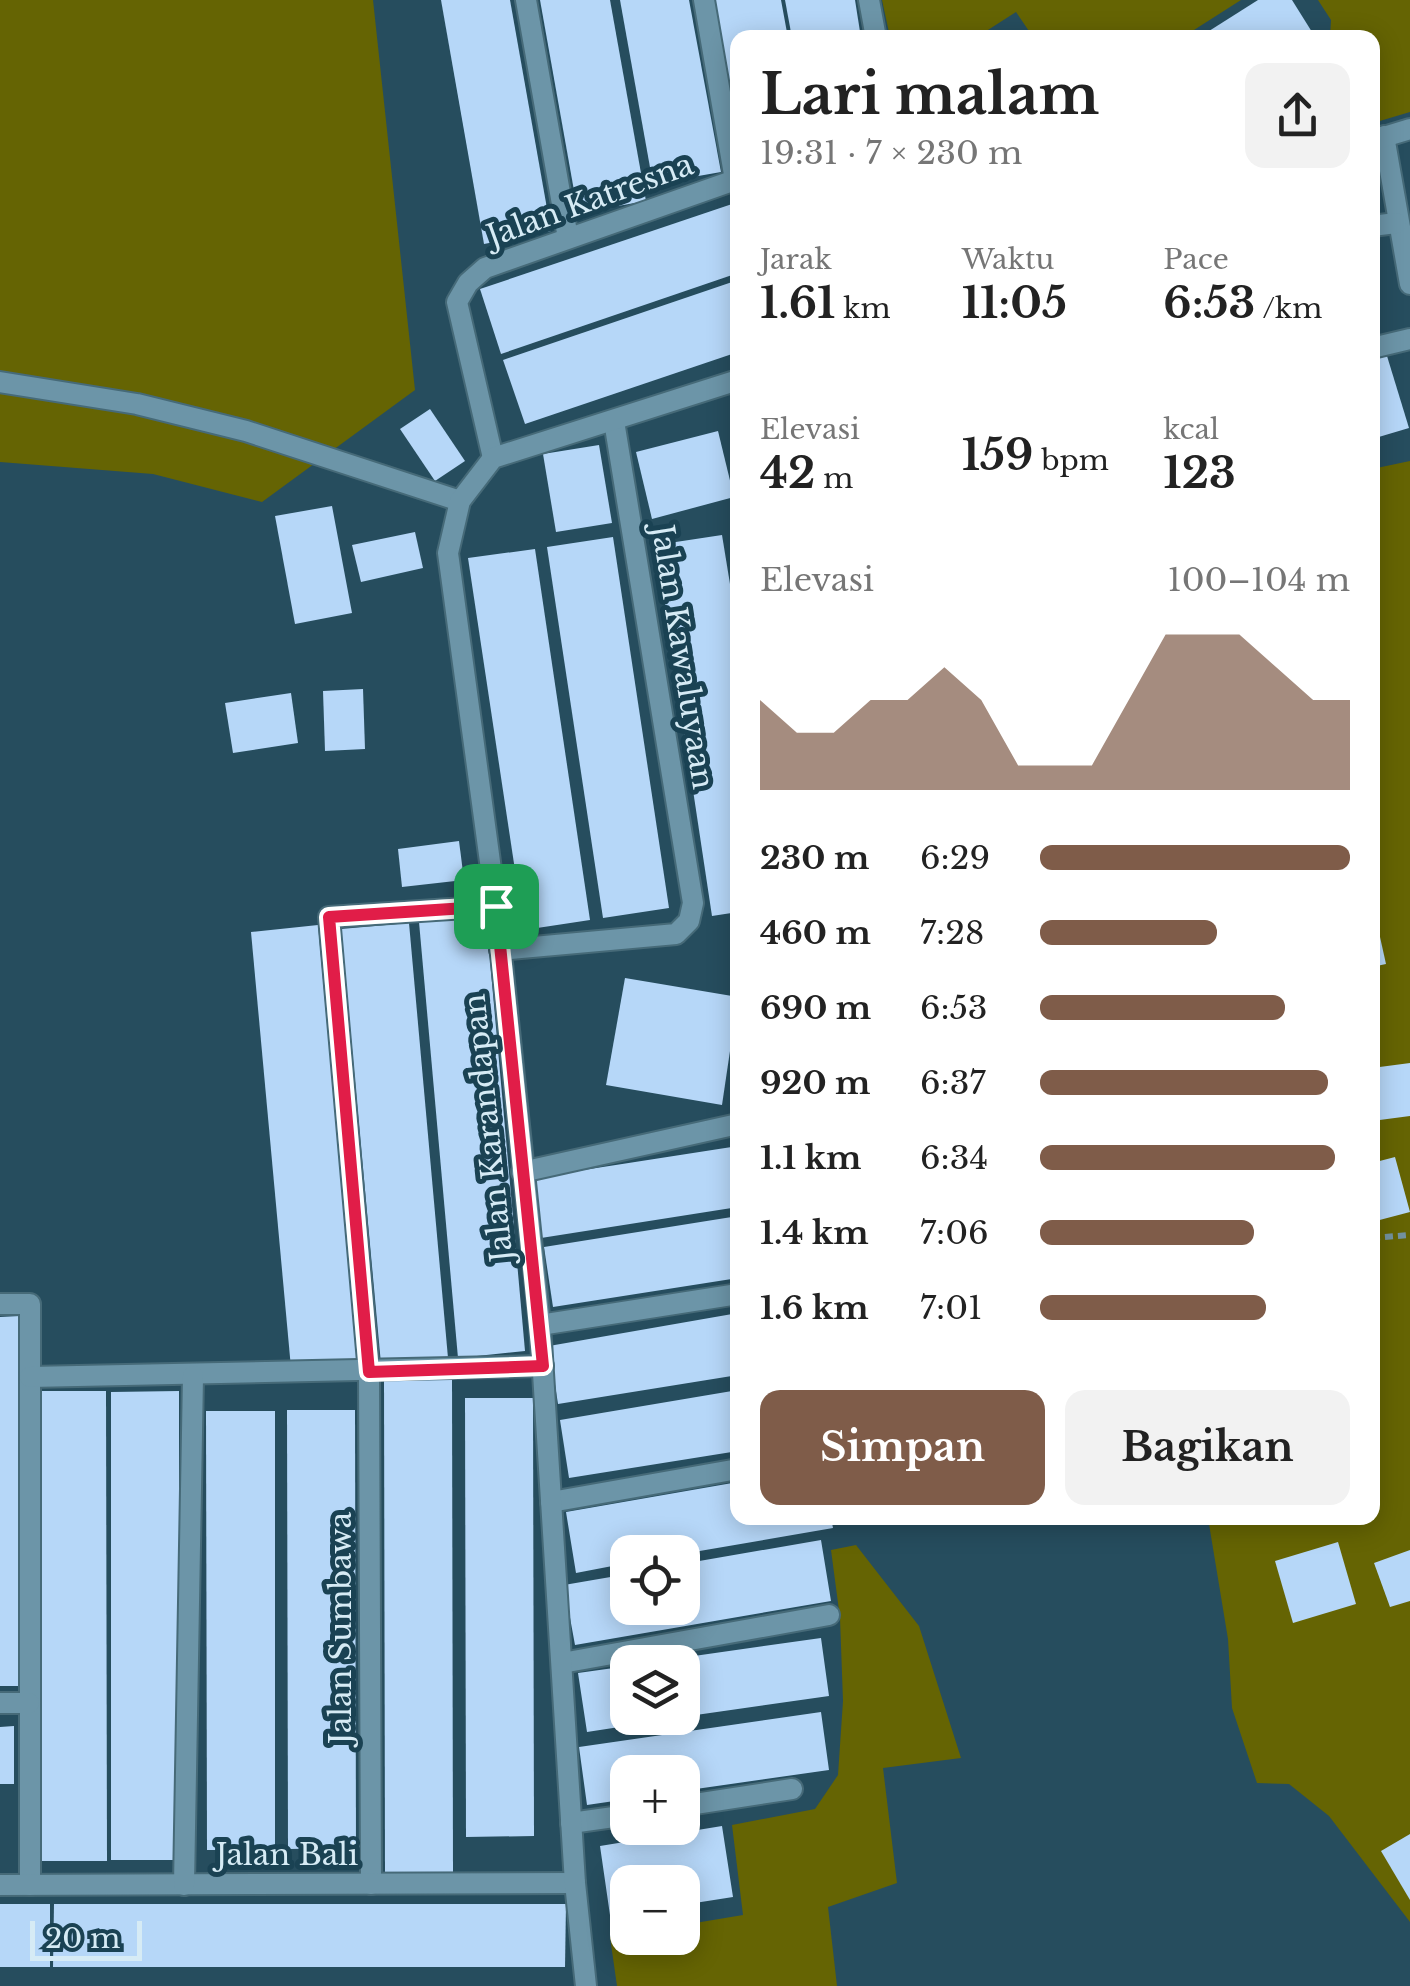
<!DOCTYPE html>
<html lang="id">
<meta charset="utf-8">
<style>
:root{--surface:#fff;--page:#f2f2f2;--text:#222;--muted:#767676;--accent:#7f5c49}
body{margin:0;font-family:"Libre Baskerville",serif;background:var(--page);color:var(--text);height:100vh;display:flex;flex-direction:column;font-size:38px;white-space:nowrap}
*{box-sizing:border-box;margin:0}
p{font-size:32px;color:var(--muted)}
.icon{flex:none;width:55px;height:55px;fill:none;stroke:currentColor;stroke-width:2;stroke-linecap:round;stroke-linejoin:round}
.map{position:relative;flex:1;overflow:hidden}
.sheet{position:absolute;left:730px;top:30px;width:650px;height:1495px;display:flex;flex-direction:column;background:var(--surface);border-radius:20px;box-shadow:0 5px 25px #0003}
.sheet>*{flex:none}
.tools{position:absolute;left:610px;top:1535px;display:grid;gap:20px}
.tools a{display:grid;place-items:center;width:90px;height:90px;border-radius:20px;background:var(--surface);box-shadow:0 5px 25px #0003;font-size:50px}
.scale{position:absolute;left:30px;bottom:25px;width:112px;box-sizing:border-box;padding-left:10px;border:5px solid #d6ebf5;border-top:0;font-size:28px;line-height:35px;white-space:nowrap;color:#d6ebf5;-webkit-text-stroke:8px #1a4253;paint-order:stroke}
.pin{position:absolute;display:grid;place-items:center;width:85px;height:85px;color:#fff;margin:-42px;border-radius:20px;box-shadow:0 5px 15px #0006}
.round{display:grid;place-items:center;flex:none;width:105px;height:105px;border-radius:20px;background:var(--page)}
.headline{display:flex;align-items:center;justify-content:space-between;height:170px;padding:0 30px}
h1{font-size:55px;font-weight:800;line-height:75px}
.metrics{display:grid;grid-template-columns:repeat(3,1fr);gap:15px;height:170px;padding:10px 30px}
.metrics div{display:grid;align-content:center}
.metrics b{font-size:42px;font-weight:800}
.metrics small{font-size:28px;font-weight:400}
.metrics p{font-size:28px}
.chart{height:280px;padding:20px 30px}
.chart p{display:flex;justify-content:space-between}
.chart svg{width:100%;height:180px;margin-top:10px;fill:var(--accent);opacity:.7}
.cta{display:flex;gap:20px;margin-top:auto;padding:20px 30px}
.cta a{flex:1;height:115px;border-radius:20px;background:var(--accent);color:#fff;font-size:40px;font-weight:800;line-height:115px;text-align:center}
.cta a+a{background:var(--page);color:var(--text)}
ul{padding:0 30px;list-style:none;font-size:32px}
li{display:grid;grid-template-columns:160px 120px 1fr;align-items:center;height:75px}
li i{height:25px;border-radius:12px;background:var(--accent)}
.map>svg:first-child{display:block}
.green{fill:#656403}
.building{fill:#b6d7f8}
.lines{fill:none;stroke-linecap:round;stroke-linejoin:round}
.minor-casing{stroke:#466a78;stroke-width:24}
.path{stroke:#7392a0;stroke-width:6;stroke-dasharray:8 5;stroke-linecap:butt}
.minor{stroke:#6c95a8;stroke-width:20}
.route-casing{stroke:#fff;stroke-width:20}
.route{stroke:#e11d48;stroke-width:12}
.labels{text-anchor:middle;dominant-baseline:central;stroke-width:10;stroke-linejoin:round;paint-order:stroke}
.street-label{font-size:30px;fill:#d6ebf5;stroke:#1a4253}
</style>
<div class="map">
<svg width="1410" height="1986" viewBox="0 0 1410 1986">
<rect width="100%" height="100%" fill="#264d5e"/>
<!-- green -->
<g class="green">
<path d="M0,0H373L415,390L262,502L153,474L0,462Z"/>
<path d="M882,0H1241L1183,37H1033L1016,12L977,37H890Z"/>
<path d="M1318,0H1410V112L1373,123L1372,38L1330,37L1331,20Z"/>
<path d="M1410,461V1922L1329,1816L1289,1784L1257,1783L1232,1708L1228,1639L1208,1518H1372V469Z"/>
<path d="M856,1545L919,1626L961,1758L883,1768L897,1883L828,1907L837,1986H617L610,1937L682,1938L683,1925L743,1915L732,1825L815,1809L838,1775L843,1701L840,1618L831,1550Z"/>
</g>
<!-- building -->
<g class="building">
<path d="M441,0H510L551,231L484,244Z"/>
<path d="M540,0H610L646,201L578,213Z"/>
<path d="M620,0H689L721,172L653,184Z"/>
<path d="M712,0H781L788,38H738V130Z"/>
<path d="M785,0H855L861,38H792Z"/>
<path d="M1258,0H1292L1312,32L1303,38H1198Z"/>
<path d="M738,202V273L501,354L480,289Z"/>
<path d="M738,280V352L525,424L503,360Z"/>
<path d="M1387,356L1409,428L1372,439V360Z"/>
<path d="M430,409L465,461L435,481L400,429Z"/>
<path d="M718,431L734,497L652,519L636,452Z"/>
<path d="M599,445L612,523L556,532L543,454Z"/>
<path d="M332,506L352,613L295,624L275,516Z"/>
<path d="M415,532L423,568L361,582L352,545Z"/>
<path d="M722,535L738,633V912L712,916L656,545Z"/>
<path d="M613,537L669,908L603,918L547,547Z"/>
<path d="M535,549L590,920L524,930L468,558Z"/>
<path d="M363,689L365,749L325,751L323,691Z"/>
<path d="M291,693L298,743L233,753L225,703Z"/>
<path d="M459,841L464,880L402,887L398,849Z"/>
<path d="M486,916L525,1351L458,1358L419,922Z"/>
<path d="M1376,919L1386,964L1372,967V920Z"/>
<path d="M409,923L448,1358L381,1364L341,929Z"/>
<path d="M318,925L358,1362L291,1368L251,932Z"/>
<path d="M625,978L738,997L722,1105L606,1085Z"/>
<path d="M1410,1063V1116L1372,1121V1068Z"/>
<path d="M738,1146V1207L541,1238L532,1178Z"/>
<path d="M1395,1157L1410,1212L1372,1222V1163Z"/>
<path d="M738,1216V1278L553,1307L544,1247Z"/>
<path d="M738,1313V1375L558,1404L549,1346Z"/>
<path d="M20,1316L21,1686H0V1317Z"/>
<path d="M452,1376L453,1874H385L384,1377Z"/>
<path d="M738,1390V1451L569,1478L560,1420Z"/>
<path d="M38,1391H106L107,1861H39Z"/>
<path d="M179,1391V1860H111V1392Z"/>
<path d="M465,1398H533L534,1836L466,1837Z"/>
<path d="M287,1410H355L356,1848L288,1849Z"/>
<path d="M206,1411H275V1850H207Z"/>
<path d="M738,1482V1518H831L833,1528L682,1554L628,1552V1563L576,1573L566,1512Z"/>
<path d="M821,1540L831,1601L575,1645L564,1585L628,1574V1608H682V1564Z"/>
<path d="M1338,1542L1356,1604L1293,1623L1275,1561Z"/>
<path d="M1410,1550V1601L1390,1607L1374,1563Z"/>
<path d="M821,1638L829,1696L682,1717V1662L666,1660Z"/>
<path d="M628,1666V1718L665,1720L587,1732L578,1673Z"/>
<path d="M821,1712L829,1770L682,1791V1772H628V1799L587,1805L579,1747Z"/>
<path d="M14,1726V1784H0V1727Z"/>
<path d="M722,1826L733,1897L682,1905V1882H628V1919L611,1922L600,1846Z"/>
<path d="M1410,1834V1900L1381,1851Z"/>
<rect x="0" y="1904" width="50" height="63"/>
<path d="M54,1904H566L565,1967H53Z"/>
</g>
<g class="lines">
<defs>
<g id="minor">
<path d="M526,0L568,238"/>
<path d="M704,0L735,180"/>
<path d="M869,0L876,38"/>
<path d="M1384,136L1410,284"/>
<path d="M1374,140L1410,129"/>
<path d="M1372,226L1396,223"/>
<path d="M1372,348L1410,339"/>
<path d="M0,382L137,404L246,431L460,501"/>
<path d="M493,458L457,302L468,283L485,268L738,179"/>
<path d="M500,950L676,934L689,921L693,903L614,421"/>
<path d="M522,1172L738,1124"/>
<path d="M0,1304H30V1885"/>
<path d="M540,1325L738,1294"/>
<path d="M30,1377L543,1366"/>
<path d="M551,1502L738,1469"/>
<path d="M562,1663L829,1615"/>
<path d="M0,1703H29"/>
<path d="M682,1806L792,1789"/>
<path d="M571,1823L628,1815"/>
<path d="M371,1884L369,1373L329,917L496,906"/>
<path d="M0,1885L575,1883"/>
<path d="M184,1885L193,1376"/>
<path d="M586,1986L575,1883L540,1325L496,906L448,553L460,501L493,458L738,380"/>
</g>
</defs>
<!-- minor casing -->
<use href="#minor" class="minor-casing"/>
<!-- path -->
<path class="path" d="M1372,1238L1410,1235"/>
<!-- minor -->
<use href="#minor" class="minor"/>
</g>
<g class="lines">
<defs>
<path id="route" d="M496,906L543,1366L369,1372L329,917Z"/>
</defs>
<!-- route casing -->
<use href="#route" class="route-casing"/>
<!-- route -->
<use href="#route" class="route"/>
</g>
<g class="labels">
<!-- street labels -->
<g class="street-label">
<text transform="translate(590 200) rotate(-20)">Jalan Katresna</text>
<text transform="translate(683 657) rotate(81)">Jalan Kawaluyaan</text>
<text transform="translate(488 1128) rotate(-96)">Jalan Karandapan</text>
<text transform="translate(340 1628) rotate(-90)">Jalan Sumbawa</text>
<text x="287" y="1854">Jalan Bali</text>
</g>
</g>
</svg>
<div class="tools">
<a><svg class="icon" aria-label="locate" viewBox="0 0 24 24"><circle cx="12" cy="12" r="6"/><path d="M12 2v4M12 18v4M2 12h4M18 12h4"/></svg></a>
<a><svg class="icon" aria-label="layers" viewBox="0 0 24 24"><path d="M12 4l9 5-9 5-9-5zM3 14l9 5 9-5"/></svg></a>
<a>+</a>
<a>−</a>
</div>
<div class="scale">20 m</div>
<div class="pin" style="left:496px;top:906px;background:#1e9e55"><svg class="icon" aria-label="arrive" viewBox="0 0 24 24"><path d="M6 21V4h12l-3 4 3 4H6"/></svg></div>
<section class="sheet">
<div class="headline"><div><h1>Lari malam</h1><p>19:31 · 7 × 230 m</p></div><a class="round"><svg class="icon" aria-label="share" viewBox="0 0 24 24"><path d="M12 15V3M7 8l5-5 5 5M5 13v7h14v-7"/></svg></a></div>
<div class="metrics">
<div><p>Jarak</p><b>1.61<small> km</small></b></div>
<div><p>Waktu</p><b>11:05</b></div>
<div><p>Pace</p><b>6:53<small> /km</small></b></div>
</div>
<div class="metrics">
<div><p>Elevasi</p><b>42<small> m</small></b></div>
<div><b>159<small> bpm</small></b></div>
<div><p>kcal</p><b>123</b></div>
</div>
<div class="chart"><p><span>Elevasi</span>100–104 m</p>
<svg viewBox="0 0 160 44" preserveAspectRatio="none"><path d="M0 44V22L10 30L20 30L30 22L40 22L50 14L60 22L70 38L80 38L90 38L100 22L110 6L120 6L130 6L140 14L150 22L160 22V44z"/></svg>
</div>
<ul>
<li><b>230 m</b>6:29<i style="width:100%"></i></li>
<li><b>460 m</b>7:28<i style="width:57%"></i></li>
<li><b>690 m</b>6:53<i style="width:79%"></i></li>
<li><b>920 m</b>6:37<i style="width:93%"></i></li>
<li><b>1.1 km</b>6:34<i style="width:95%"></i></li>
<li><b>1.4 km</b>7:06<i style="width:69%"></i></li>
<li><b>1.6 km</b>7:01<i style="width:73%"></i></li>
</ul>
<div class="cta"><a>Simpan</a><a>Bagikan</a></div>
</section>
</div>
